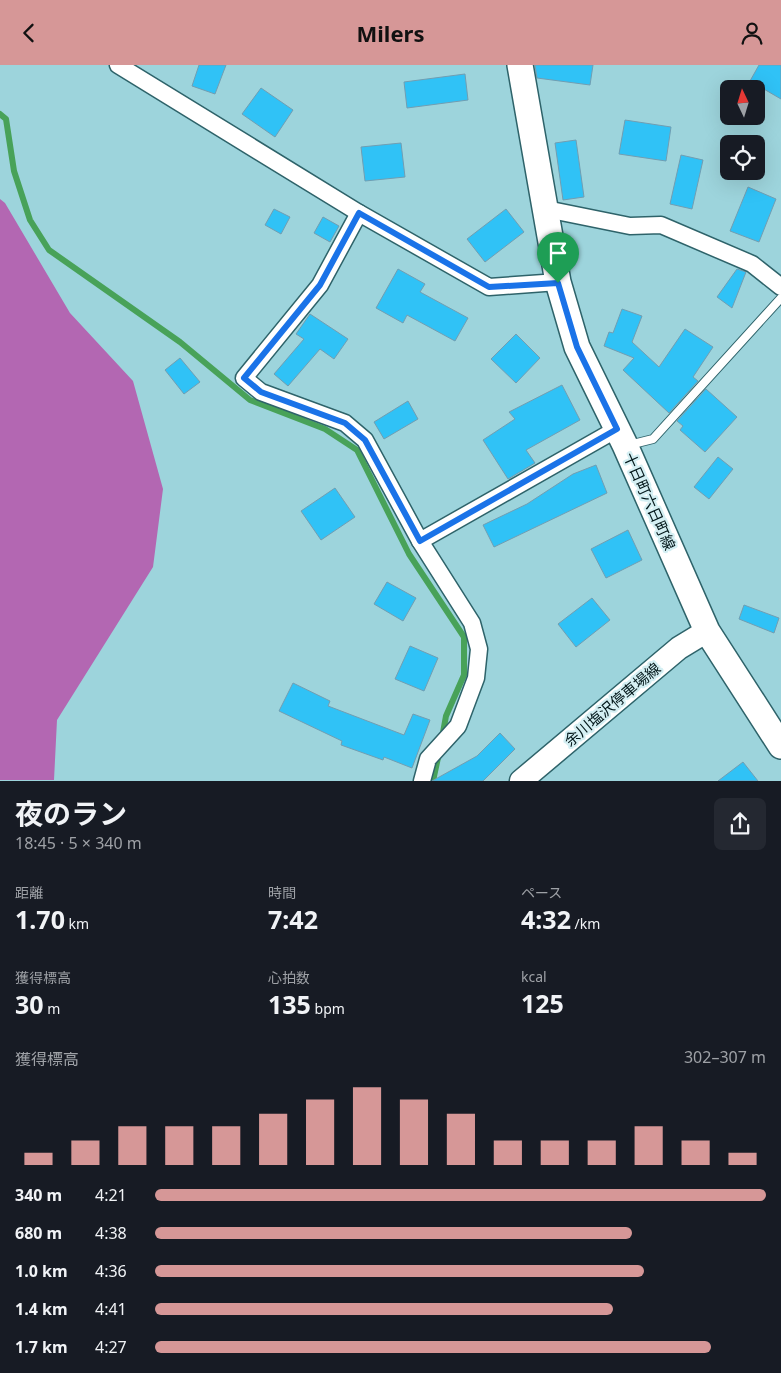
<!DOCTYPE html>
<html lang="ja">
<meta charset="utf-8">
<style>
:root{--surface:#171b24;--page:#242831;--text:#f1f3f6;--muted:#9ea1a6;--accent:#d69797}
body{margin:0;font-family:"Noto Sans","Noto Sans JP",sans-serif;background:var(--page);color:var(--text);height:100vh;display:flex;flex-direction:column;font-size:19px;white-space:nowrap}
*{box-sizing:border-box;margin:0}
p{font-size:16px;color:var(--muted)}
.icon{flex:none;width:28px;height:28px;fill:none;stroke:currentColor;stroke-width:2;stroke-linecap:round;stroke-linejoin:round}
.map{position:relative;height:716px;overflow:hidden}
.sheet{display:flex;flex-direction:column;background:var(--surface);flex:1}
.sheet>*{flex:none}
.needle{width:32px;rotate:356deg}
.buttons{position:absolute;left:720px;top:15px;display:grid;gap:10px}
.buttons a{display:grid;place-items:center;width:45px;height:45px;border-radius:8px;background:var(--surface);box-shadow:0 5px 20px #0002;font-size:25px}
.pin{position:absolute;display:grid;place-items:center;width:42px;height:42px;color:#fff;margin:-51px -21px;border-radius:50% 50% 50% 0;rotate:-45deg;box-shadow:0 0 5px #0007}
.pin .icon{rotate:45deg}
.round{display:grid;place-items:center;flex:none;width:52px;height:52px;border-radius:8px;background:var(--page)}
.head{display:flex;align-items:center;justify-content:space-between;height:85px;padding:0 15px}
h1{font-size:28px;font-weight:700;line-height:38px}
.metrics{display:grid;grid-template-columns:repeat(3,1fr);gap:8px;height:85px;padding:5px 15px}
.metrics div{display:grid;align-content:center}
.metrics b{font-size:25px;font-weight:700}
.metrics small{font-size:14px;font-weight:400}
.metrics p{font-size:14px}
.chart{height:140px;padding:10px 15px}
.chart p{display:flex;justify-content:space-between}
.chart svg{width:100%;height:90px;margin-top:5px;stroke:var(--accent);stroke-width:6}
ul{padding:0 15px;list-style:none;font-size:16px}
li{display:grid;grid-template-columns:80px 60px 1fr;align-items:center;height:38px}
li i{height:12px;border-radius:6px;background:var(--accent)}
header{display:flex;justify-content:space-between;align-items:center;height:65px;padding:0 15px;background:var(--accent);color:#111;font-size:22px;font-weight:700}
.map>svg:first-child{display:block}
.forest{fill:#b367b2}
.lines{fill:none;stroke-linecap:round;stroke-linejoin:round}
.stream{stroke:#48a259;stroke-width:6}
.building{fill:#30c2f6;stroke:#719eb2}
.lane-casing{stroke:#2e636a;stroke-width:10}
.street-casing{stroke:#2e636a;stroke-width:19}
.secondary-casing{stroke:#2e636a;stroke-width:25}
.primary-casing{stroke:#2e636a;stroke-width:28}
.lane{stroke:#fff;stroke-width:8}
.street{stroke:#fff;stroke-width:16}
.secondary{stroke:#fff;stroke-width:22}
.primary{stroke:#fff;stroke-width:25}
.route-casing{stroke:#fff;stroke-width:10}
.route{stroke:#1a73e8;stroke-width:6}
.labels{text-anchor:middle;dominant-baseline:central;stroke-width:4.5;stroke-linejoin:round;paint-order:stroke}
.street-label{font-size:15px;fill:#021619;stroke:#d4eff3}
</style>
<header><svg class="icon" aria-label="back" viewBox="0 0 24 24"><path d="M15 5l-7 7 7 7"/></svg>Milers<svg class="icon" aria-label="person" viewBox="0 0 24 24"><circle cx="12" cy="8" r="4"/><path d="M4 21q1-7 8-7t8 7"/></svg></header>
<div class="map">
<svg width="781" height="716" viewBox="0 0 781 716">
<rect width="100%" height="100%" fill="#9dd4dc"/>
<!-- forest -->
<path class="forest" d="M0,134L5,138L70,248L133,316L163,424L153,502L57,655L54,715H0Z"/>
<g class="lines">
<!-- stream -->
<g class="stream">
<path d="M0,49L6,54L14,106L30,155L49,185L180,277L250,335L325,364L357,385L409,489L464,572V610L446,651L442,673"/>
<path d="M433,716L439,688"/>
</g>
</g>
<!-- building -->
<g class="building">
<path d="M199,0H226L215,29L192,21Z"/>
<path d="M535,0H593L590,20L537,13Z"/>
<path d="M759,0H781V34L750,16Z"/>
<path d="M465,9L468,35L407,43L404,17Z"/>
<path d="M261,23L293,45L275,72L242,49Z"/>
<path d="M625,55L671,62L666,96L619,89Z"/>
<path d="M576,75L584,132L563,135L555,78Z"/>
<path d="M401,78L405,112L365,116L361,82Z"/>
<path d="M681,90L703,95L692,144L670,139Z"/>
<path d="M748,122L776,134L759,177L730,166Z"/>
<path d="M274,144L290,152L281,169L265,160Z"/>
<path d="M506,144L524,167L485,197L467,174Z"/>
<path d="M323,152L339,161L330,177L314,168Z"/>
<path d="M398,204L425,219L420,227L468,253L455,276L407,250L403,258L376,243Z"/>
<path d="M737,204L746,207L732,243L717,232Z"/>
<path d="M622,244L642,251L632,277L659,302L685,264L713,282L693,312L698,316L669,348L623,305L634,293L604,281L609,267L613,268Z"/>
<path d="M310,249L348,274L334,294L320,284L288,321L274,309L304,274L296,269Z"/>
<path d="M516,269L540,293L516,318L491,294Z"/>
<path d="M180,293L200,317L184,329L165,305Z"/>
<path d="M562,320L580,355L526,385L535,398L508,414L483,375L515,354L509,347Z"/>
<path d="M706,324L737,352L705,387L680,365L683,361L677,356Z"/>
<path d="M408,336L418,354L384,374L374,357Z"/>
<path d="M718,392L733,404L709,434L694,422Z"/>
<path d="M596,400L607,428L494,482L483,460L527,439L573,409Z"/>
<path d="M335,423L355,452L321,475L301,446Z"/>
<path d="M628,465L642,495L606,513L591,484Z"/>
<path d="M387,517L416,533L403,556L374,539Z"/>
<path d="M592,533L610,555L576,582L558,559Z"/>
<path d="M744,540L779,553L774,568L739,554Z"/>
<path d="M410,581L438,593L424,626L395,614Z"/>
<path d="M293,618L330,636L328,641L404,670L413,649L430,655L412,703L384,692L383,695L341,680L342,676L279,646Z"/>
<path d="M500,668L515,684L483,716H432L477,691Z"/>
<path d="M743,697L758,716H718Z"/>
</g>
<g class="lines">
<defs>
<path id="lane" d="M629,380L653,374L781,233"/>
<g id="street">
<path d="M118,0L359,148L489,222L558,217"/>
<path d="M546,144L630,161L661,160L752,199L781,222"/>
<path d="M359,148L320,220L244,313L261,327L345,358L365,375L420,476L472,558L479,584L476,613L458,661L428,694L422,716"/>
<path d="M420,476L617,364"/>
</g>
<path id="secondary" d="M521,716L679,583L707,566"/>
<path id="primary" d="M520,0L558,217L577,282L625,380L707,566L781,681"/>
</defs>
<!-- lane casing -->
<use href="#lane" class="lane-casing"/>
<!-- street casing -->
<use href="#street" class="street-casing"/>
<!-- secondary casing -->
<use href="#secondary" class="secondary-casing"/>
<!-- primary casing -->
<use href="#primary" class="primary-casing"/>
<!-- lane -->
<use href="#lane" class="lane"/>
<!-- street -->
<use href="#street" class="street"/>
<!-- secondary -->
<use href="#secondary" class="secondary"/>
<!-- primary -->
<use href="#primary" class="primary"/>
</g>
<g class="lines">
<defs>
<path id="route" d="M359,148L489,222L558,218L577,282L617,364L420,476L365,375L345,358L261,327L244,313L320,220Z"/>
</defs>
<!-- route casing -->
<use href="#route" class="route-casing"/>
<!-- route -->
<use href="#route" class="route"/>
</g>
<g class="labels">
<!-- street labels -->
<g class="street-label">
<text transform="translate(650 436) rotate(66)">十日町六日町線</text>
<text transform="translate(612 639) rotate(-40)">余川塩沢停車場線</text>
</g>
</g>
</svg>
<div class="buttons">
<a><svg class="needle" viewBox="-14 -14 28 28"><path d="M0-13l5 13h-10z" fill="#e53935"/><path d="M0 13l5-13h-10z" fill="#9ea1a6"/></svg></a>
<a><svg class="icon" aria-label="locate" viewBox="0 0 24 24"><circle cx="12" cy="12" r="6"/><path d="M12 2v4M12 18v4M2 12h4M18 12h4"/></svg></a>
</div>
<div class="pin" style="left:558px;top:218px;background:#1e9e55"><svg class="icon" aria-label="arrive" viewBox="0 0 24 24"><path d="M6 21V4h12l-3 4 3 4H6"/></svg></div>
</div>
<section class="sheet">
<div class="head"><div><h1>夜のラン</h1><p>18:45 · 5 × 340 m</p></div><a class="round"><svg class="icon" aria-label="share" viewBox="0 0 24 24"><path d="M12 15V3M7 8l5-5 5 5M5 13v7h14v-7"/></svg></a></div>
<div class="metrics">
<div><p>距離</p><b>1.70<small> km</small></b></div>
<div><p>時間</p><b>7:42</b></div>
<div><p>ペース</p><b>4:32<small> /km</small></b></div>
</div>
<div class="metrics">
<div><p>獲得標高</p><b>30<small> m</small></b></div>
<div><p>心拍数</p><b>135<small> bpm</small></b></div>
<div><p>kcal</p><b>125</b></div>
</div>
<div class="chart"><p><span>獲得標高</span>302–307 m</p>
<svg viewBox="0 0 160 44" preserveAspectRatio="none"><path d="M5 44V38M15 44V32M25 44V25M35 44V25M45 44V25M55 44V19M65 44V12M75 44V6M85 44V12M95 44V19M105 44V32M115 44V32M125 44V32M135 44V25M145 44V32M155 44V38"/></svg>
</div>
<ul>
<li><b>340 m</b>4:21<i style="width:100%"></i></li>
<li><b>680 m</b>4:38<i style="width:78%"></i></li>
<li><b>1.0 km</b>4:36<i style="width:80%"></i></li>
<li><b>1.4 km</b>4:41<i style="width:75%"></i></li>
<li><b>1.7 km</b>4:27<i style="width:91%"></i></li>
</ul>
</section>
